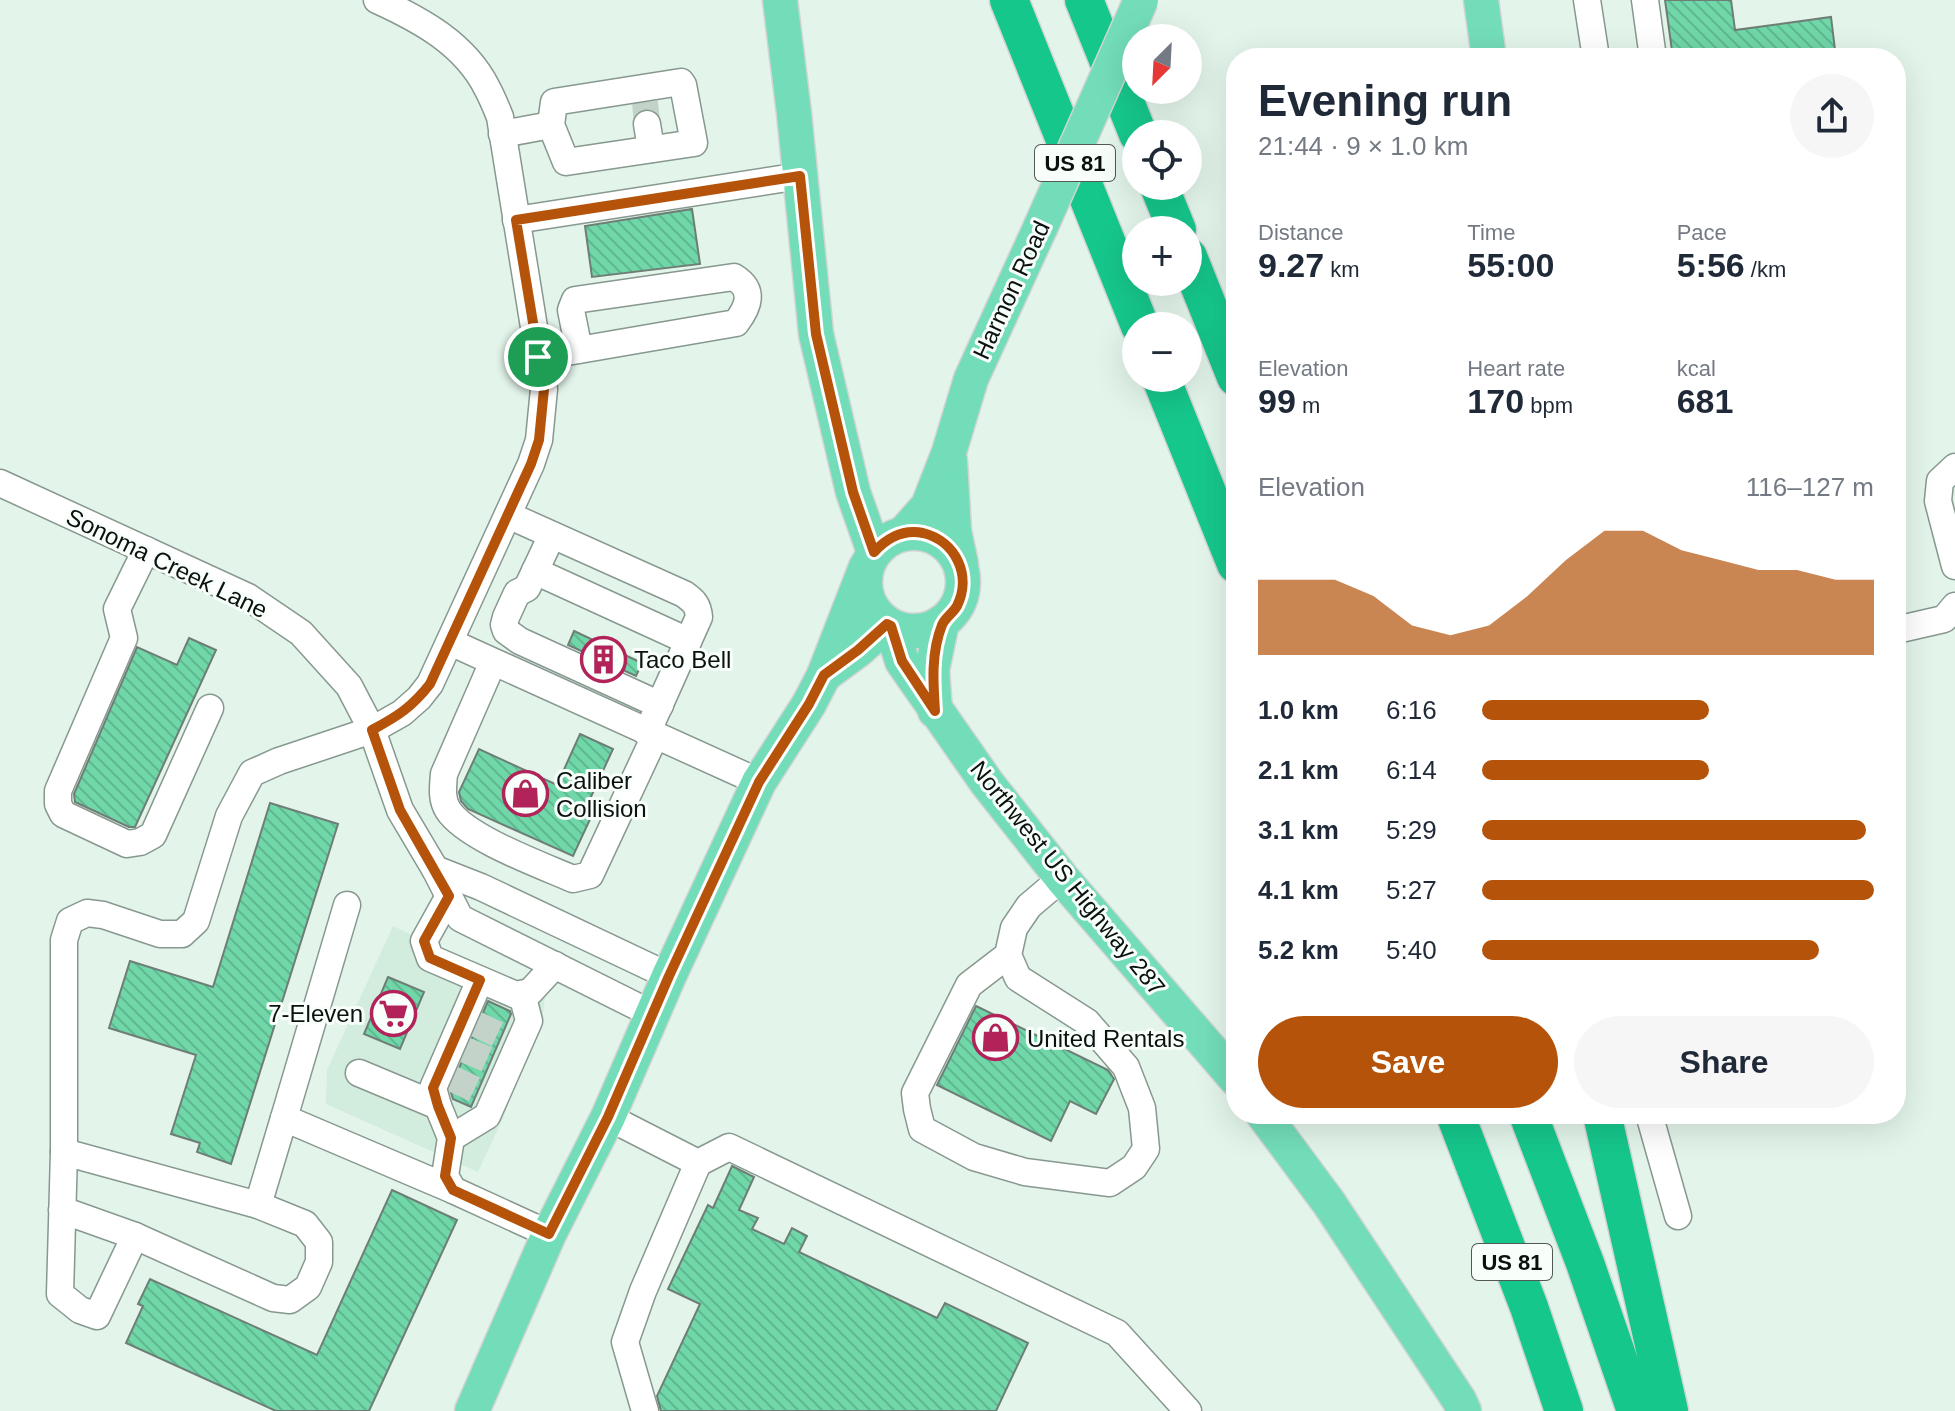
<!DOCTYPE html>
<meta charset="utf-8">
<style>
:root{--surface:#fff;--page:#f6f6f7;--text:#1f2937;--muted:#747a83;--accent:#b45309}
body{margin:0;font-family:Helvetica,sans-serif;background:var(--page);color:var(--text);height:100vh;display:flex;flex-direction:column;font-size:30px;white-space:nowrap}
*{box-sizing:border-box;margin:0}
p{font-size:26px;color:var(--muted)}
.icon{flex:none;width:44px;height:44px;fill:none;stroke:currentColor;stroke-width:2;stroke-linecap:round;stroke-linejoin:round}
.map{position:relative;flex:1;overflow:hidden}
.drawer{position:absolute;left:1226px;top:48px;width:680px;height:1076px;display:flex;flex-direction:column;background:var(--surface);border-radius:32px;box-shadow:0 8px 32px #0002}
.drawer>*{flex:none}
.needle{width:52px;rotate:204deg}
.fabs{position:absolute;left:1122px;top:24px;display:grid;gap:16px}
.fabs a{display:grid;place-items:center;width:80px;height:80px;border-radius:50%;background:var(--surface);box-shadow:0 8px 32px #0002;font-size:40px}
.pin{position:absolute;display:grid;place-items:center;width:68px;height:68px;color:#fff;margin:-34px;border:4px solid #fff;border-radius:50%;box-shadow:0 2px 8px #0007}
.round{display:grid;place-items:center;flex:none;width:84px;height:84px;border-radius:42px;background:var(--page)}
.summary{display:flex;align-items:center;justify-content:space-between;height:136px;padding:0 32px}
h1{font-size:44px;font-weight:700;line-height:60px}
.figures{display:grid;grid-template-columns:repeat(3,1fr);gap:12px;height:136px;padding:8px 32px}
.figures div{display:grid;align-content:center}
.figures b{font-size:34px;font-weight:700}
.figures small{font-size:22px;font-weight:400}
.figures p{font-size:22px}
.chart{height:224px;padding:16px 32px}
.chart p{display:flex;justify-content:space-between}
.chart svg{width:100%;height:144px;margin-top:8px;fill:var(--accent);opacity:.7}
.button{display:flex;gap:16px;margin-top:auto;padding:16px 32px}
.button a{flex:1;height:92px;border-radius:48px;background:var(--accent);color:#fff;font-size:32px;font-weight:700;line-height:92px;text-align:center}
.button a+a{background:var(--page);color:var(--text)}
ul{padding:0 32px;list-style:none;font-size:26px}
li{display:grid;grid-template-columns:128px 96px 1fr;align-items:center;height:60px}
li i{height:20px;border-radius:10px;background:var(--accent)}
.map>svg:first-child{display:block}
.built{fill:#d2ecde}
.building{fill:url(#building-back-hatch);stroke:#6e7e76;stroke-width:2}
.lines{fill:none;stroke-linecap:round;stroke-linejoin:round}
.minor-tunnel{stroke:#c3d3ca;stroke-width:26;stroke-dasharray:26 13;stroke-linecap:butt}
.minor-casing{stroke:#87988f;stroke-width:29}
.major-casing{stroke:#d3d4d4;stroke-width:37}
.highway-casing{stroke:#d3d4d4;stroke-width:41}
.minor{stroke:#fff;stroke-width:26}
.major{stroke:#73ddba;stroke-width:34}
.highway{stroke:#16c78c;stroke-width:38}
.major-bridge-casing{stroke:#d3d4d4;stroke-width:37;stroke-linecap:butt}
.major-bridge{stroke:#73ddba;stroke-width:34}
.route-casing{stroke:#fff;stroke-width:16}
.route{stroke:#b45309;stroke-width:10}
.labels{text-anchor:middle;dominant-baseline:central;stroke-width:6;stroke-linejoin:round;paint-order:stroke}
.shield{fill:#f8fffb;stroke:#525855;stroke-width:2}
.shield-label{font-size:22px;font-weight:bold;fill:#0b110e}
.street-label{font-size:24px;fill:#0b110e;stroke:#f8fffb}
.poi-label{font-size:24px;fill:#0b110e;stroke:#f8fffb;text-anchor:start}
</style>
<div class="map">
<svg width="1955" height="1411" viewBox="0 0 1955 1411">
<defs>
<pattern id="building-back-hatch" width="6" height="6" patternUnits="userSpaceOnUse" patternTransform="scale(2)"><rect width="6" height="6" fill="#70d7a9"/><path d="M-1 5l2 2M0 0l6 6M5-1l2 2" fill="none" stroke="#60b890"/></pattern>
</defs>
<rect width="100%" height="100%" fill="#e3f5eb"/>
<!-- built -->
<path class="built" d="M393,926L545,997L543,1013L502,1120L478,1172L326,1104L327,1070Z"/>
<!-- building -->
<g class="building">
<path d="M1665,0H1731L1735,30L1831,17L1836,58H1673Z"/>
<path d="M692,209L700,264L592,277L585,226Z"/>
<path d="M574,631L642,663L636,676L568,645Z"/>
<path d="M189,638L216,650L135,827H129L75,802L74,794L137,647L177,665Z"/>
<path d="M580,734L613,749L584,812L592,815L573,856L468,809L461,801L459,792L479,749L557,785Z"/>
<path d="M270,803L338,824L231,1164L197,1152L200,1143L171,1134L196,1055L109,1028L130,961L213,987Z"/>
<path d="M388,977L424,992L400,1049L364,1034Z"/>
<path d="M488,1001L510,1011L511,1014L471,1107L453,1099L450,1089Z"/>
<path d="M976,1006L1108,1070L1114,1079L1096,1114L1070,1101L1051,1141L937,1085Z"/>
<path d="M732,1166L754,1177L739,1210L758,1218L752,1229L784,1244L792,1228L807,1236L799,1252L937,1318L945,1303L1028,1343L996,1411H661L657,1396L700,1304L668,1289L708,1205L713,1208Z"/>
<path d="M392,1190L457,1220L369,1411H276L126,1343L143,1306L138,1304L150,1279L317,1355Z"/>
</g>
<g class="lines">
<!-- minor-tunnel -->
<g class="minor-tunnel">
<path d="M645,102L647,124"/>
<path d="M474,1023L501,1036"/>
<path d="M463,1049L491,1061"/>
<path d="M451,1078L478,1091"/>
</g>
<defs>
<g id="minor">
<path d="M1587,0L1596,58"/>
<path d="M1645,0L1653,58"/>
<path d="M647,124L651,149"/>
<path d="M502,134L551,125L566,162L694,143L683,85L681,82L554,102L551,125"/>
<path d="M516,220L800,176"/>
<path d="M538,357L736,323C749,306 755,290 734,277L575,300L571,310L579,350"/>
<path d="M1955,467L1940,481L1938,501L1955,566"/>
<path d="M0,483L248,597L301,633L349,686L372,730L400,810L435,869L460,918L652,1014"/>
<path d="M508,515L684,594C694,601 698,605 699,617L647,733"/>
<path d="M552,535L527,588L517,593L506,617L504,625L506,631L520,641L660,705"/>
<path d="M146,550L117,609L124,638L58,791V804L63,814L127,844L140,842L153,835L210,708"/>
<path d="M535,571L688,641"/>
<path d="M1896,630L1944,619L1955,606"/>
<path d="M450,642L759,782"/>
<path d="M493,662L444,774C443,786 441,799 448,810C466,838 541,865 573,879L590,875L655,736"/>
<path d="M435,869L481,887L669,976"/>
<path d="M449,896L424,941L430,958L516,995L530,992L555,965"/>
<path d="M347,905L284,1118L453,1190"/>
<path d="M1008,955L969,985L915,1093L917,1109L922,1129L974,1157L1025,1172L1110,1183L1134,1167L1146,1149L1142,1108L1126,1067L1087,1022L1018,978L1008,955L1014,928L1029,906L1062,878"/>
<path d="M480,980L433,1088L438,1106L451,1138L445,1176L453,1190L549,1234"/>
<path d="M359,1073L438,1106"/>
<path d="M1649,1114L1678,1216"/>
<path d="M608,1117L698,1163L729,1147L1117,1333L1188,1411"/>
<path d="M451,1138L487,1116L529,1021L522,994"/>
<path d="M64,1152V940L70,921L87,913L103,915L160,934H182L196,921L229,816L252,773L279,761L372,730L402,713L419,698L430,684L531,464L539,440L544,389L500,117C496,107 492,97 487,88C465,44 421,20 377,0"/>
<path d="M62,1210L135,1236L97,1316L80,1310L60,1294L64,1152L258,1205L284,1118"/>
<path d="M135,1236L273,1298L290,1300L308,1287L319,1262V1242L305,1224L258,1205"/>
<path d="M645,1411L625,1342L643,1291L698,1163"/>
</g>
<g id="major">
<path d="M780,0L794,113L816,334L853,492L874,552"/>
<path d="M1481,0L1489,58"/>
<path d="M950,461L954,531L961,564"/>
<circle cx="914" cy="582" r="49"/>
<path d="M904,533L928,506L949,452L971,379L1041,226"/>
<path d="M891,626L902,661L987,783L1062,878L1236,1079"/>
<path d="M824,675L858,650L887,624"/>
<path d="M935,711L932,670L942,622"/>
<path d="M1263,1114L1329,1203L1459,1400L1464,1411"/>
<path d="M472,1411L549,1234L608,1117L669,976L759,782L809,704L824,675L866,567"/>
</g>
<g id="highway">
<path d="M1009,0L1140,326"/>
<path d="M1084,0L1138,134"/>
<path d="M1159,186L1177,230"/>
<path d="M1188,257L1236,377"/>
<path d="M1161,378L1236,564"/>
<path d="M1455,1114L1529,1307L1564,1411"/>
<path d="M1528,1114L1585,1263L1636,1411"/>
<path d="M1602,1114L1669,1411"/>
</g>
</defs>
<!-- minor casing -->
<use href="#minor" class="minor-casing"/>
<!-- major casing -->
<use href="#major" class="major-casing"/>
<!-- highway casing -->
<use href="#highway" class="highway-casing"/>
<!-- minor -->
<use href="#minor" class="minor"/>
<!-- major -->
<use href="#major" class="major"/>
<!-- highway -->
<use href="#highway" class="highway"/>
<defs>
<path id="major-bridge" d="M1041,226L1141,0"/>
</defs>
<!-- major-bridge casing -->
<use href="#major-bridge" class="major-bridge-casing"/>
<!-- major-bridge -->
<use href="#major-bridge" class="major-bridge"/>
</g>
<g class="lines">
<defs>
<path id="route" d="M800,176L816,334L853,492L874,552C887,538 903,529 923,533C956,541 972,576 957,606C953,613 945,618 942,625C931,653 933,682 935,711L902,661L891,626L887,624L858,650L824,675L809,704L759,782L669,976L608,1117L549,1234L453,1190L445,1176L451,1138L438,1106L433,1088L480,980L430,958L424,941L449,896L400,810L372,730C398,716 412,707 430,684L531,464L539,440L544,389L516,220Z"/>
</defs>
<!-- route casing -->
<use href="#route" class="route-casing"/>
<!-- route -->
<use href="#route" class="route"/>
</g>
<!-- icons -->
<defs>
<symbol id="building-ring" viewBox="-11 -11 22 22"><circle r="9.5" fill="#f8fffb" stroke="#b22459" stroke-width="1.5"/><path d="M-4-6H4V6H1V3H-1V6H-4ZM-2.5-4.3h1.7v1.8h-1.7ZM.8-4.3h1.7v1.8H.8ZM-2.5-1h1.7V.8h-1.7ZM.8-1h1.7V.8H.8Z" fill="#b22459"/></symbol>
<symbol id="shop-ring" viewBox="-11 -11 22 22"><circle r="9.5" fill="#f8fffb" stroke="#b22459" stroke-width="1.5"/><path d="M-5-2.5h2.3a2.7 3.5 0 0 1 5.4 0H5L5.5 6h-11ZM-1.5-2.5h3a1.5 2.3 0 0 0-3 0Z" fill="#b22459"/></symbol>
<symbol id="supermarket-ring" viewBox="-11 -11 22 22"><circle r="9.5" fill="#f8fffb" stroke="#b22459" stroke-width="1.5"/><path d="M-6-5.5h2.5l.6 2H6L4.5 2H-2.5L-4.4-4H-6ZM-1.5 3.2a1.3 1.3 0 1 0 .1 0ZM3 3.2a1.3 1.3 0 1 0 .1 0Z" fill="#b22459"/></symbol>
</defs>
<g fill-rule="evenodd">
<use href="#building-ring" x="578" y="634" width="51" height="51"/>
<use href="#shop-ring" x="500" y="768" width="51" height="51"/>
<use href="#supermarket-ring" x="368" y="988" width="51" height="51"/>
<use href="#shop-ring" x="970" y="1012" width="51" height="51"/>
</g>
<g class="labels">
<!-- shield labels -->
<g class="shield">
<rect x="1035" y="145" width="80" height="36" rx="6"/>
<rect x="1472" y="1244" width="80" height="36" rx="6"/>
</g>
<g class="shield-label">
<text x="1075" y="163">US 81</text>
<text x="1512" y="1262">US 81</text>
</g>
<!-- street labels -->
<g class="street-label">
<text transform="translate(1011 290) rotate(-65)">Harmon Road</text>
<text transform="translate(167 563) rotate(26)">Sonoma Creek Lane</text>
<text transform="translate(1068 878) rotate(51)">Northwest US Highway 287</text>
</g>
<!-- poi labels -->
<g class="poi-label">
<text x="634" y="659">Taco Bell</text>
<text x="556" y="780">Caliber<tspan x="556" dy="28">Collision</tspan></text>
<text x="363" y="1013" text-anchor="end">7-Eleven</text>
<text x="1027" y="1038">United Rentals</text>
</g>
</g>
</svg>
<div class="fabs">
<a><svg class="needle" viewBox="-14 -14 28 28"><path d="M0-13l5 13h-10z" fill="#e53935"/><path d="M0 13l5-13h-10z" fill="#747a83"/></svg></a>
<a><svg class="icon" aria-label="locate" viewBox="0 0 24 24"><circle cx="12" cy="12" r="6"/><path d="M12 2v4M12 18v4M2 12h4M18 12h4"/></svg></a>
<a>+</a>
<a>−</a>
</div>
<div class="pin" style="left:538px;top:357px;background:#1e9e55"><svg class="icon" aria-label="arrive" viewBox="0 0 24 24"><path d="M6 21V4h12l-3 4 3 4H6"/></svg></div>
<section class="drawer">
<div class="summary"><div><h1>Evening run</h1><p>21:44 · 9 × 1.0 km</p></div><a class="round"><svg class="icon" aria-label="share" viewBox="0 0 24 24"><path d="M12 15V3M7 8l5-5 5 5M5 13v7h14v-7"/></svg></a></div>
<div class="figures">
<div><p>Distance</p><b>9.27<small> km</small></b></div>
<div><p>Time</p><b>55:00</b></div>
<div><p>Pace</p><b>5:56<small> /km</small></b></div>
</div>
<div class="figures">
<div><p>Elevation</p><b>99<small> m</small></b></div>
<div><p>Heart rate</p><b>170<small> bpm</small></b></div>
<div><p>kcal</p><b>681</b></div>
</div>
<div class="chart"><p><span>Elevation</span>116–127 m</p>
<svg viewBox="0 0 160 44" preserveAspectRatio="none"><path d="M0 44V21L10 21L20 21L30 26L40 35L50 38L60 35L70 26L80 15L90 6L100 6L110 12L120 15L130 18L140 18L150 21L160 21V44z"/></svg>
</div>
<ul>
<li><b>1.0 km</b>6:16<i style="width:58%"></i></li>
<li><b>2.1 km</b>6:14<i style="width:58%"></i></li>
<li><b>3.1 km</b>5:29<i style="width:98%"></i></li>
<li><b>4.1 km</b>5:27<i style="width:100%"></i></li>
<li><b>5.2 km</b>5:40<i style="width:86%"></i></li>
</ul>
<div class="button"><a>Save</a><a>Share</a></div>
</section>
</div>
